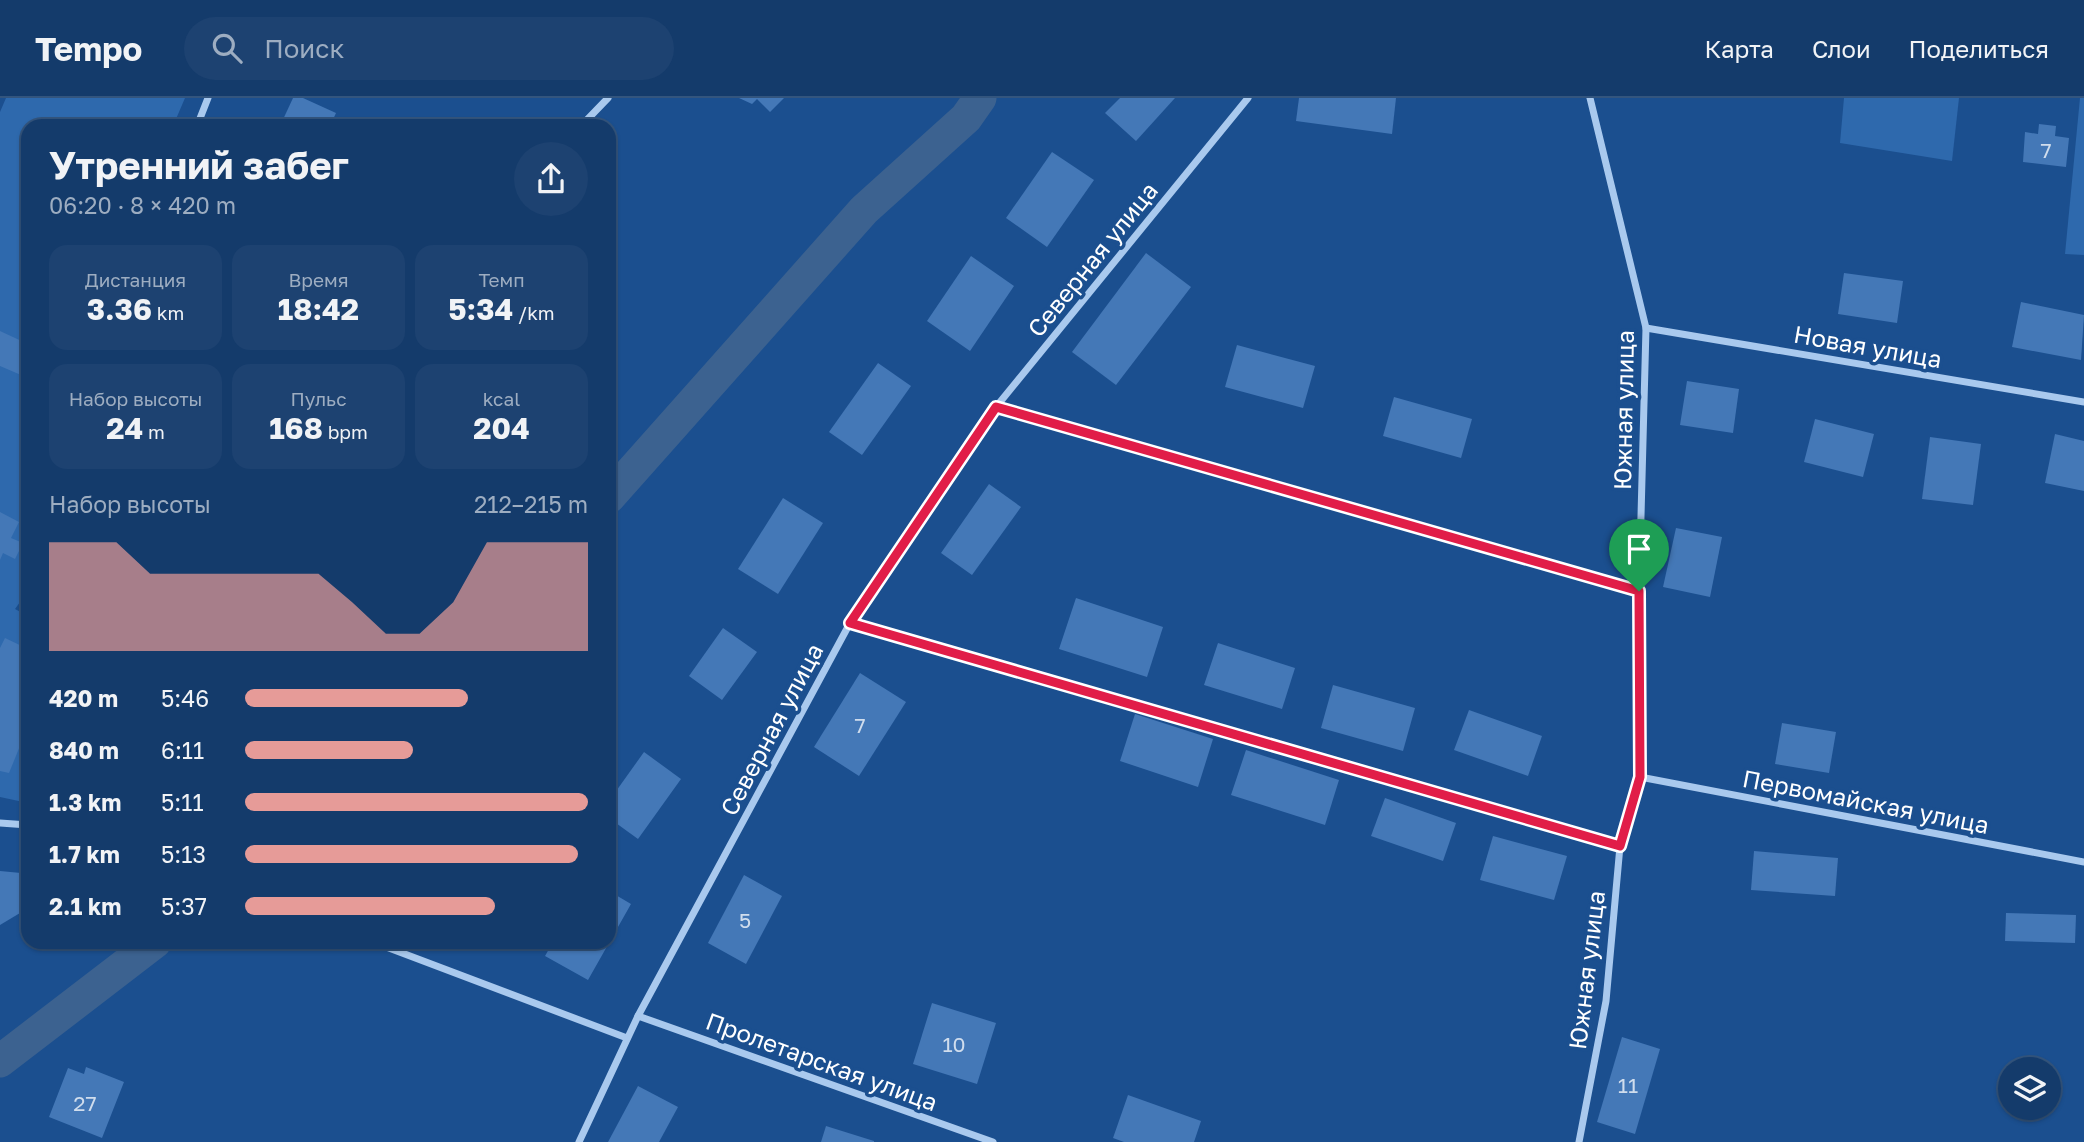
<!DOCTYPE html>
<html lang="ru">
<meta charset="utf-8">
<style>
:root{--surface:#143b6b;--page:#1d4271;--text:#f1f3f6;--muted:#9dadc1;--line:#33557e;--accent:#e69b98}
body{margin:0;font-family:"Golos Text",sans-serif;background:var(--page);color:var(--text);height:100vh;display:flex;flex-direction:column;font-size:26px;white-space:nowrap}
*{box-sizing:border-box;margin:0}
p{font-size:23px;color:var(--muted)}
.icon{flex:none;width:38px;height:38px;fill:none;stroke:currentColor;stroke-width:2;stroke-linecap:round;stroke-linejoin:round}
.map{position:relative;flex:1;overflow:hidden}
.side{position:absolute;left:21px;top:21px;width:595px;height:830px;display:flex;flex-direction:column;background:var(--surface);border-radius:21px;box-shadow:0 2px 5px #0004,0 0 0 2px var(--line)}
.side>*{flex:none}
.fabs{position:absolute;left:1998px;top:959px;display:grid;gap:14px}
.fabs a{display:grid;place-items:center;width:63px;height:63px;border-radius:50%;background:var(--surface);box-shadow:0 2px 5px #0004,0 0 0 2px var(--line);font-size:35px}
.pin{position:absolute;display:grid;place-items:center;width:60px;height:60px;color:#fff;margin:-72px -30px;border-radius:50% 50% 50% 0;rotate:-45deg;box-shadow:0 0 7px #0007}
.pin .icon{rotate:45deg}
.round{display:grid;place-items:center;flex:none;width:74px;height:74px;border-radius:37px;background:var(--page)}
.overview{display:flex;align-items:center;justify-content:space-between;height:119px;padding:0 28px}
h1{font-size:38px;font-weight:700;line-height:52px}
.figures{display:grid;grid-template-columns:repeat(3,1fr);gap:10px;height:119px;padding:7px 28px}
.figures div{display:grid;align-content:center;border-radius:18px;background:var(--page);text-align:center}
.figures b{font-size:30px;font-weight:700}
.figures small{font-size:19px;font-weight:400}
.figures p{font-size:19px}
.chart{height:196px;padding:14px 28px}
.chart p{display:flex;justify-content:space-between}
.chart svg{width:100%;height:126px;margin-top:7px;fill:var(--accent);opacity:.7}
ul{padding:0 28px;list-style:none;font-size:23px}
li{display:grid;grid-template-columns:112px 84px 1fr;align-items:center;height:52px}
li i{height:18px;border-radius:9px;background:var(--accent)}
header{display:flex;align-items:center;gap:42px;box-sizing:border-box;height:98px;padding:0 35px;background:var(--surface);border-bottom:2px solid var(--line)}
header strong{font-size:33px}
nav{display:flex;gap:38px;margin-inline-start:auto;font-size:24px}
.search{width:490px;height:63px;background:var(--page);display:flex;align-items:center;gap:18px;box-sizing:border-box;padding:0 24px;border-radius:38px;color:var(--muted);font-size:26px}
.map>svg:first-child{display:block}
.green{fill:#2e69ad}
.lines{fill:none;stroke-linecap:round;stroke-linejoin:round}
.canal{stroke:#3c6290;stroke-width:33}
.building{fill:#4478b7}
.street{stroke:#a9c9ee;stroke-width:7}
.route-casing{stroke:#fff;stroke-width:14}
.route{stroke:#e11d48;stroke-width:9}
.labels{text-anchor:middle;dominant-baseline:central;stroke-width:7;stroke-linejoin:round;paint-order:stroke}
.number-label{font-size:21px;fill:#d0dded}
.street-label{font-size:24px;fill:#fff;stroke:#1b4f8f}
</style>
<header>
<strong>Tempo</strong>
<div class="search"><svg class="icon" aria-label="search" viewBox="0 0 24 24"><circle cx="10" cy="10" r="6"/><path d="M15 15l6 6"/></svg>Поиск</div>
<nav><a>Карта</a><a>Слои</a><a>Поделиться</a></nav>
</header>
<div class="map">
<svg width="2084" height="1044" viewBox="0 0 2084 1044">
<rect width="100%" height="100%" fill="#1b4f8f"/>
<!-- green -->
<g class="green">
<path d="M6,0H185L173,28H28V347L24,355L28,358V493L15,511L28,518V705L0,699V14Z"/>
<path d="M1844,0H1959L1952,63L1840,45Z"/>
<path d="M2080,0H2084V157L2065,156Z"/>
</g>
<g class="lines">
<!-- canal -->
<g class="canal">
<path d="M609,399L864,112L966,20L980,0"/>
<path d="M0,963L155,844"/>
</g>
</g>
<!-- building -->
<g class="building">
<path d="M293,0H303L336,15L330,28H280Z"/>
<path d="M739,0H784L770,14L757,1L752,6Z"/>
<path d="M1120,0H1175L1136,43L1105,15Z"/>
<path d="M1299,0H1396L1392,36L1296,23Z"/>
<path d="M2039,26L2056,28L2055,38L2069,40L2066,69L2023,64L2025,34L2038,36Z"/>
<path d="M1052,54L1094,82L1047,149L1006,120Z"/>
<path d="M1146,155L1191,189L1116,287L1072,254Z"/>
<path d="M971,158L1014,188L970,253L927,223Z"/>
<path d="M1844,175L1903,183L1897,225L1838,216Z"/>
<path d="M2021,204L2084,217L2081,262L2012,249Z"/>
<path d="M0,233L28,246V280L0,268Z"/>
<path d="M1237,247L1315,268L1303,310L1225,289Z"/>
<path d="M878,265L911,288L862,357L829,334Z"/>
<path d="M1687,283L1739,291L1733,335L1680,327Z"/>
<path d="M1394,299L1472,321L1461,360L1383,338Z"/>
<path d="M1815,321L1874,336L1863,379L1804,364Z"/>
<path d="M2055,336L2084,343V393L2045,385Z"/>
<path d="M1930,339L1981,346L1973,407L1922,401Z"/>
<path d="M989,386L1021,409L972,477L941,455Z"/>
<path d="M783,400L823,425L778,496L738,471Z"/>
<path d="M0,414L19,424L11,440L23,445L15,461L3,455L0,462Z"/>
<path d="M1676,430L1722,439L1710,499L1663,489Z"/>
<path d="M1076,500L1163,529L1147,579L1059,551Z"/>
<path d="M723,530L757,554L722,602L689,578Z"/>
<path d="M5,540L28,551V646L22,643L9,675L0,673V550Z"/>
<path d="M1218,545L1295,570L1282,611L1204,587Z"/>
<path d="M860,575L906,604L859,678L814,649Z"/>
<path d="M1333,587L1415,610L1403,653L1321,630Z"/>
<path d="M1469,612L1542,638L1528,678L1454,652Z"/>
<path d="M1135,616L1213,641L1198,689L1120,663Z"/>
<path d="M1782,625L1836,634L1829,675L1775,666Z"/>
<path d="M1246,652L1339,682L1325,727L1231,697Z"/>
<path d="M644,654L681,681L638,741L609,720V703Z"/>
<path d="M1385,700L1456,725L1443,763L1371,738Z"/>
<path d="M1493,738L1567,758L1554,802L1480,782Z"/>
<path d="M1754,753L1838,760L1835,798L1751,792Z"/>
<path d="M0,773L21,775V784L24,786L20,815L0,827Z"/>
<path d="M744,777L782,798L746,866L708,845Z"/>
<path d="M609,793L631,806L588,882L545,858L553,844H609Z"/>
<path d="M2006,815L2076,817L2075,845L2005,843Z"/>
<path d="M932,905L996,925L977,986L913,966Z"/>
<path d="M1622,939L1660,951L1635,1036L1597,1024Z"/>
<path d="M86,969L124,984L102,1040L49,1019L68,970L84,976Z"/>
<path d="M638,988L678,1009L659,1044H608Z"/>
<path d="M1128,997L1201,1023L1194,1044H1124L1113,1040Z"/>
<path d="M826,1028L874,1043V1044H821Z"/>
</g>
<g class="lines">
<!-- street -->
<g class="street">
<path d="M197,28L208,0"/>
<path d="M581,28L608,0"/>
<path d="M1646,230L2084,304"/>
<path d="M996,309L1639,493"/>
<path d="M850,525L1620,748"/>
<path d="M1640,679L2084,764"/>
<path d="M0,725L28,727"/>
<path d="M373,844L627,940"/>
<path d="M638,918L993,1044"/>
<path d="M579,1044L638,918L850,525L996,309L1248,0"/>
<path d="M1579,1044L1606,903L1620,748L1640,679L1639,493L1646,230L1590,0"/>
</g>
</g>
<g class="lines">
<defs>
<path id="route" d="M996,309L1639,493L1640,679L1620,748L850,525Z"/>
</defs>
<!-- route casing -->
<use href="#route" class="route-casing"/>
<!-- route -->
<use href="#route" class="route"/>
</g>
<g class="labels">
<!-- number labels -->
<g class="number-label">
<text x="2046" y="52">7</text>
<text x="860" y="627">7</text>
<text x="745" y="822">5</text>
<text x="954" y="946">10</text>
<text x="1628" y="987">11</text>
<text x="85" y="1005">27</text>
</g>
<!-- street labels -->
<g class="street-label">
<text transform="translate(1092 161) rotate(-51)">Северная улица</text>
<text transform="translate(1868 248) rotate(10)">Новая улица</text>
<text transform="translate(1623 312) rotate(-89)">Южная улица</text>
<text transform="translate(771 631) rotate(-62)">Северная улица</text>
<text transform="translate(1866 703) rotate(11)">Первомайская улица</text>
<text transform="translate(1586 872) rotate(-83)">Южная улица</text>
<text transform="translate(822 963) rotate(20)">Пролетарская улица</text>
</g>
</g>
</svg>
<div class="fabs">
<a><svg class="icon" aria-label="layers" viewBox="0 0 24 24"><path d="M12 4l9 5-9 5-9-5zM3 14l9 5 9-5"/></svg></a>
</div>
<div class="pin" style="left:1639px;top:493px;background:#1e9e55"><svg class="icon" aria-label="arrive" viewBox="0 0 24 24"><path d="M6 21V4h12l-3 4 3 4H6"/></svg></div>
<section class="side">
<div class="overview"><div><h1>Утренний забег</h1><p>06:20 · 8 × 420 m</p></div><a class="round"><svg class="icon" aria-label="share" viewBox="0 0 24 24"><path d="M12 15V3M7 8l5-5 5 5M5 13v7h14v-7"/></svg></a></div>
<div class="figures">
<div><p>Дистанция</p><b>3.36<small> km</small></b></div>
<div><p>Время</p><b>18:42</b></div>
<div><p>Темп</p><b>5:34<small> /km</small></b></div>
</div>
<div class="figures">
<div><p>Набор высоты</p><b>24<small> m</small></b></div>
<div><p>Пульс</p><b>168<small> bpm</small></b></div>
<div><p>kcal</p><b>204</b></div>
</div>
<div class="chart"><p><span>Набор высоты</span>212–215 m</p>
<svg viewBox="0 0 160 44" preserveAspectRatio="none"><path d="M0 44V6L10 6L20 6L30 17L40 17L50 17L60 17L70 17L80 17L90 27L100 38L110 38L120 27L130 6L140 6L150 6L160 6V44z"/></svg>
</div>
<ul>
<li><b>420 m</b>5:46<i style="width:65%"></i></li>
<li><b>840 m</b>6:11<i style="width:49%"></i></li>
<li><b>1.3 km</b>5:11<i style="width:100%"></i></li>
<li><b>1.7 km</b>5:13<i style="width:97%"></i></li>
<li><b>2.1 km</b>5:37<i style="width:73%"></i></li>
</ul>
</section>
</div>
